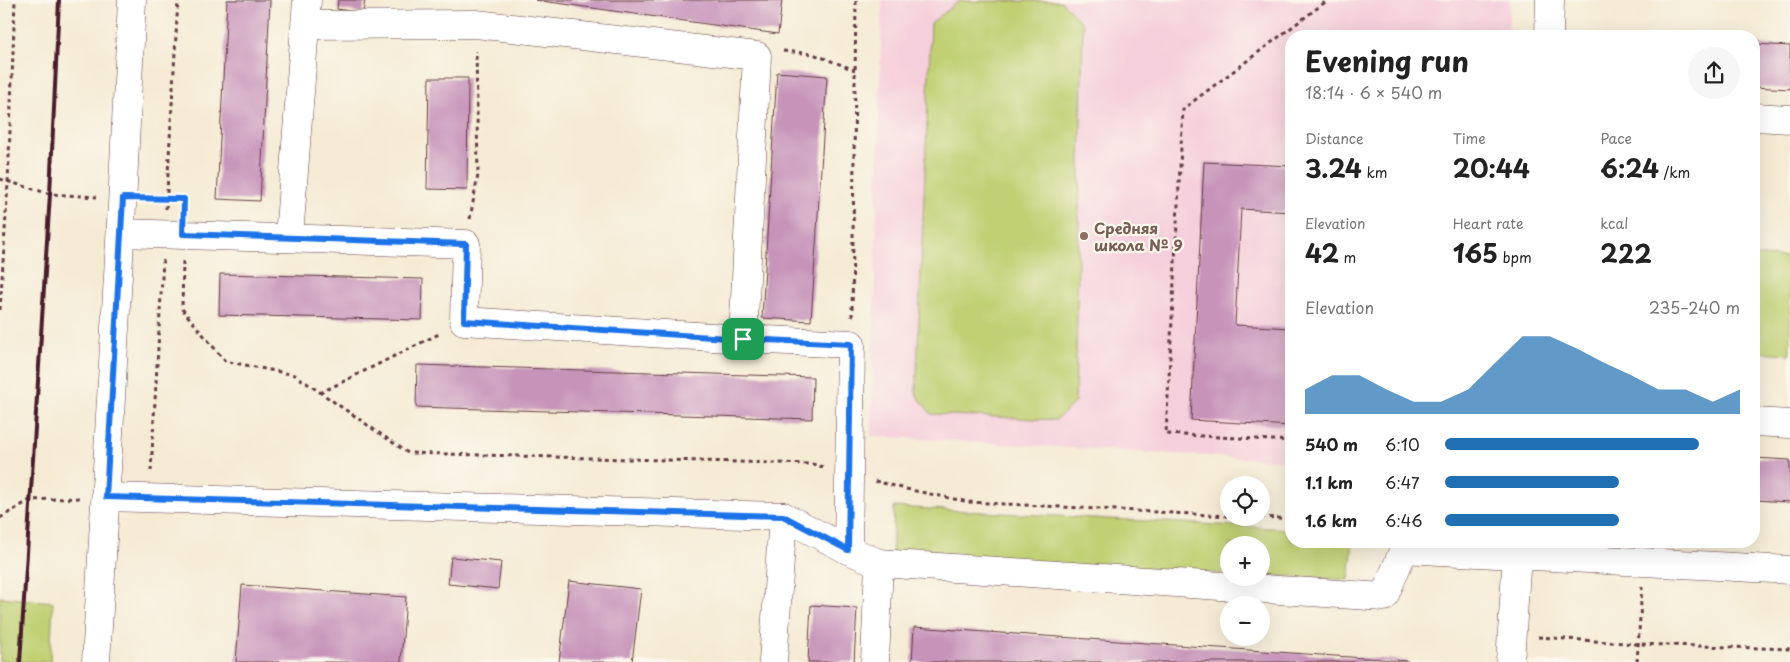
<!DOCTYPE html>
<meta charset="utf-8">
<style>
:root{--surface:#fff;--page:#f6f6f6;--text:#222;--muted:#767676;--accent:#1f6fb2}
body{margin:0;font-family:"Playpen Sans",sans-serif;background:var(--page);color:var(--text);height:100vh;display:flex;flex-direction:column;font-size:19px;white-space:nowrap}
*{box-sizing:border-box;margin:0}
p{font-size:16px;color:var(--muted)}
.icon{flex:none;width:28px;height:28px;fill:none;stroke:currentColor;stroke-width:2;stroke-linecap:round;stroke-linejoin:round}
.map{position:relative;flex:1;overflow:hidden}
.sheet{position:absolute;left:1285px;top:30px;width:475px;height:518px;display:flex;flex-direction:column;background:var(--surface);border-radius:20px;box-shadow:0 5px 20px #0002}
.sheet>*{flex:none}
.tools{position:absolute;left:1220px;top:476px;display:grid;gap:10px}
.tools a{display:grid;place-items:center;width:50px;height:50px;border-radius:50%;background:var(--surface);box-shadow:0 5px 20px #0002;font-size:25px}
.pin{position:absolute;display:grid;place-items:center;width:42px;height:42px;color:#fff;margin:-21px;border-radius:10px;box-shadow:0 2px 8px #0006}
.round{display:grid;place-items:center;flex:none;width:52px;height:52px;border-radius:26px;background:var(--page)}
.summary{display:flex;align-items:center;justify-content:space-between;height:85px;padding:0 20px}
h1{font-size:28px;font-weight:700;line-height:38px}
.metrics{display:grid;grid-template-columns:repeat(3,1fr);gap:8px;height:85px;padding:5px 20px}
.metrics div{display:grid;align-content:center}
.metrics b{font-size:25px;font-weight:700}
.metrics small{font-size:14px;font-weight:400}
.metrics p{font-size:14px}
.chart{height:140px;padding:10px 20px}
.chart p{display:flex;justify-content:space-between}
.chart svg{width:100%;height:90px;margin-top:5px;fill:var(--accent);opacity:.7}
ul{padding:0 20px;list-style:none;font-size:16px}
li{display:grid;grid-template-columns:80px 60px 1fr;align-items:center;height:38px}
li i{height:12px;border-radius:6px;background:var(--accent)}
.map>svg:first-child{display:block}
.built{fill:#f5cfdb}
.green{fill:#c0d073;stroke:#85784f}
.building{fill:#c693b9}
.lines{fill:none;stroke-linecap:round;stroke-linejoin:round}
.minor-casing{stroke:#643e44;stroke-width:29}
.path{stroke:#643e44;stroke-width:3;stroke-dasharray:4 4;stroke-linecap:butt}
.minor{stroke:#fff;stroke-width:28}
.rail{stroke:#4a1f2b;stroke-width:4}
.route-casing{stroke:#fff;stroke-width:10}
.route{stroke:#1a73e8;stroke-width:6}
.education-dot{fill:#8d6e63;stroke:#fbf7ec;stroke-width:2}
.labels{text-anchor:middle;dominant-baseline:central;stroke-width:4.5;stroke-linejoin:round;paint-order:stroke}
.education-label{font-size:15px;font-weight:bold;fill:#785e54;stroke:#fbf7ec;text-anchor:start}
</style>
<div class="map">
<svg width="1790" height="662" viewBox="0 0 1790 662">
<rect width="100%" height="100%" fill="#fbf7ec"/>
<filter id="ink" filterUnits="userSpaceOnUse"><feTurbulence type="fractalNoise" baseFrequency=".02" numOctaves="2"/><feDisplacementMap in="SourceGraphic" scale="10" xChannelSelector="R" yChannelSelector="G"/><feConvolveMatrix kernelMatrix="1 2 1 2 8 2 1 2 1" color-interpolation-filters="sRGB"/></filter>
<filter id="wash" filterUnits="userSpaceOnUse"><feTurbulence type="fractalNoise" baseFrequency=".0096" numOctaves="4" result="noise"/><feDisplacementMap in="SourceGraphic" scale="20" xChannelSelector="R" yChannelSelector="G"/><feGaussianBlur stdDeviation="1.12" result="paint"/><feColorMatrix in="noise" values="0 0 0 0 0 0 0 0 0 0 0 0 0 0 0 0 0 1.4 0 .05"/><feComposite in="paint" operator="in"/></filter>
<g filter="url(#wash)">
<rect width="100%" height="100%" fill="#f5ebd5"/>
<!-- built -->
<path class="built" d="M882,0H1510L1508,36H1291V461L871,436Z"/>
<!-- green -->
<g class="green">
<path d="M959,1H1061L1083,24L1075,402L1056,420L931,414L916,394L931,23Z"/>
<path d="M1754,256L1790,257V354L1754,352Z"/>
<path d="M894,507L1291,529V541H1353L1349,580L1261,575V545H1229V574L892,557Z"/>
<path d="M0,597L53,602L50,662H0Z"/>
</g>
<g id="blocks">
<!-- building -->
<g class="building">
<path d="M227,0H270L260,201L217,199Z"/>
<path d="M338,0H365L363,13L337,9Z"/>
<path d="M535,0H782L778,34Z"/>
<path d="M1754,44L1790,46V89L1754,87Z"/>
<path d="M777,72L827,76L811,321L762,318Z"/>
<path d="M429,78H468L467,190L427,189Z"/>
<path d="M1204,162L1291,166V212L1241,209L1235,325L1291,328V426L1191,420Z"/>
<path d="M220,274L423,279L422,320L219,315Z"/>
<path d="M417,365L813,377L812,419L416,407Z"/>
<path d="M1754,458L1790,460V502L1754,500Z"/>
<path d="M451,557L501,562L498,589L448,584Z"/>
<path d="M569,581L641,589L632,662H559Z"/>
<path d="M242,585L406,597L401,662H236Z"/>
<path d="M811,605L857,608L854,662H808Z"/>
<path d="M914,627L1408,661V662H912Z"/>
</g>
</g>
</g>
<g filter="url(#ink)">
<use href="#blocks" fill-opacity="0" stroke="#643e44" stroke-width="1"/>
<g class="lines">
<defs>
<g id="minor">
<path d="M306,25L476,24L757,56L743,339"/>
<path d="M1549,36L1550,0"/>
<path d="M1754,117L1790,119"/>
<path d="M121,233L466,244L464,321L743,339L851,344L848,550"/>
<path d="M289,237L307,0"/>
<path d="M1754,422L1790,424"/>
<path d="M106,497L783,516L848,550L879,563L1384,597L1404,549L1790,570"/>
<path d="M96,662L122,205L132,0"/>
<path d="M773,662L783,516"/>
<path d="M875,662L879,563"/>
<path d="M1510,662L1517,555"/>
</g>
</defs>
<!-- minor casing -->
<use href="#minor" class="minor-casing"/>
<!-- path -->
<g class="path">
<path d="M783,51L813,54L855,70"/>
<path d="M0,179L50,194L97,197"/>
<path d="M148,199H184V210"/>
<path d="M166,209L178,0"/>
<path d="M470,219L478,175L476,51"/>
<path d="M183,261L182,309L225,361L295,375L408,453L812,464L823,467"/>
<path d="M0,310L8,183L15,0"/>
<path d="M852,317L856,0"/>
<path d="M320,393L441,333"/>
<path d="M1291,441L1166,434L1183,109L1328,0"/>
<path d="M151,471L163,260"/>
<path d="M875,481L906,489L969,502L1229,516"/>
<path d="M1261,517L1291,519"/>
<path d="M0,518L30,500L80,498"/>
<path d="M1538,637L1638,644L1790,649"/>
<path d="M1637,662L1642,587"/>
</g>
<!-- minor -->
<use href="#minor" class="minor"/>
<!-- rail -->
<path class="rail" d="M20,662L50,194L59,0"/>
</g>
</g>
<g class="lines" filter="url(#ink)">
<defs>
<path id="route" d="M123,198L184,199L183,234L466,244L464,321L743,339L851,344L848,550L783,516L106,497Z"/>
</defs>
<!-- route casing -->
<use href="#route" class="route-casing"/>
<!-- route -->
<use href="#route" class="route"/>
</g>
<!-- markers -->
<circle class="education-dot" cx="1084" cy="236" r="5"/>
<g class="labels">
<!-- education labels -->
<g class="education-label">
<text x="1094" y="227">Средняя<tspan x="1094" dy="17">школа № 9</tspan></text>
</g>
</g>
</svg>
<div class="tools">
<a><svg class="icon" aria-label="locate" viewBox="0 0 24 24"><circle cx="12" cy="12" r="6"/><path d="M12 2v4M12 18v4M2 12h4M18 12h4"/></svg></a>
<a>+</a>
<a>−</a>
</div>
<div class="pin" style="left:743px;top:339px;background:#1e9e55"><svg class="icon" aria-label="arrive" viewBox="0 0 24 24"><path d="M6 21V4h12l-3 4 3 4H6"/></svg></div>
<section class="sheet">
<div class="summary"><div><h1>Evening run</h1><p>18:14 · 6 × 540 m</p></div><a class="round"><svg class="icon" aria-label="share" viewBox="0 0 24 24"><path d="M12 15V3M7 8l5-5 5 5M5 13v7h14v-7"/></svg></a></div>
<div class="metrics">
<div><p>Distance</p><b>3.24<small> km</small></b></div>
<div><p>Time</p><b>20:44</b></div>
<div><p>Pace</p><b>6:24<small> /km</small></b></div>
</div>
<div class="metrics">
<div><p>Elevation</p><b>42<small> m</small></b></div>
<div><p>Heart rate</p><b>165<small> bpm</small></b></div>
<div><p>kcal</p><b>222</b></div>
</div>
<div class="chart"><p><span>Elevation</span>235–240 m</p>
<svg viewBox="0 0 160 44" preserveAspectRatio="none"><path d="M0 44V32L10 25L20 25L30 32L40 38L50 38L60 32L70 19L80 6L90 6L100 12L110 19L120 25L130 32L140 32L150 38L160 32V44z"/></svg>
</div>
<ul>
<li><b>540 m</b>6:10<i style="width:86%"></i></li>
<li><b>1.1 km</b>6:47<i style="width:59%"></i></li>
<li><b>1.6 km</b>6:46<i style="width:59%"></i></li>
</ul>
</section>
</div>
